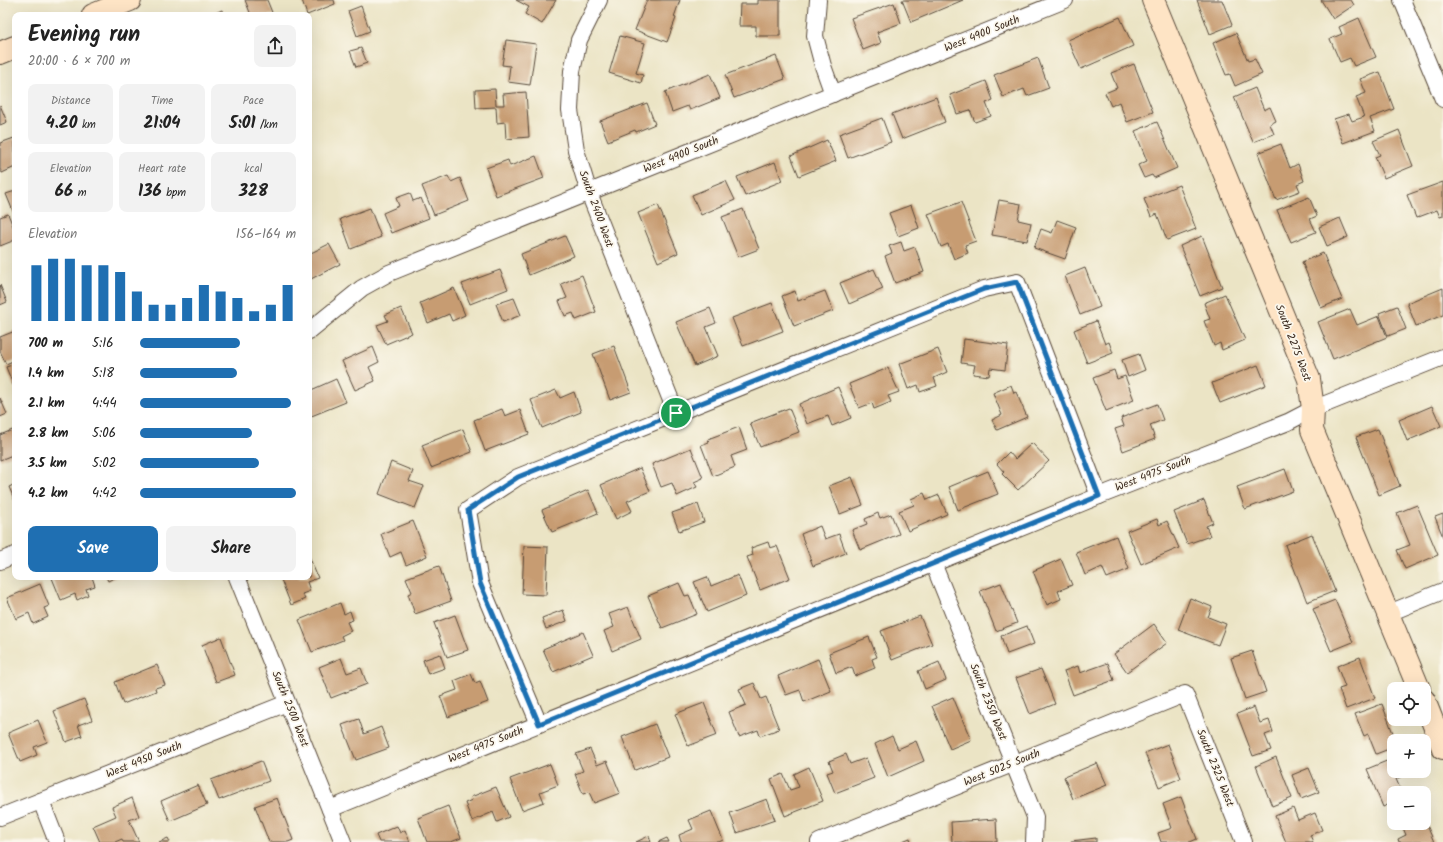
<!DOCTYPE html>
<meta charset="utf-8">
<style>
:root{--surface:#fff;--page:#f2f2f2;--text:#222;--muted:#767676;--accent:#1f6fb2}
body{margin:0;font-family:Kalam,sans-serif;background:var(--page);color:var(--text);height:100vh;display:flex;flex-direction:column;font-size:15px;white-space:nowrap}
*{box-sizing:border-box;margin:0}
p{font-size:13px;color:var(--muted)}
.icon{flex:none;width:22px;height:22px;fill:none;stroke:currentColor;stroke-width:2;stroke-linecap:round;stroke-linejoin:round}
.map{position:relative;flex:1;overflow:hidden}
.drawer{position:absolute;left:12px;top:12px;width:300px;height:568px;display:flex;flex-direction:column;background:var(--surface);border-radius:8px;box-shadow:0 4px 16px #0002}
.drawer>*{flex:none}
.fabs{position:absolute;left:1387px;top:682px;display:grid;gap:8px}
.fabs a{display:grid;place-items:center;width:44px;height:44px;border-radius:8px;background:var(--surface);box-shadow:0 4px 16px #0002;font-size:20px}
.pin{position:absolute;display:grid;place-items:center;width:34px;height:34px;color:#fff;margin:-17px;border:2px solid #fff;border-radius:50%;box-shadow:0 1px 4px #0007}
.round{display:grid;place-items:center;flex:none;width:42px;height:42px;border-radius:8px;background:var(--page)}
.overview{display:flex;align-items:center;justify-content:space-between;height:68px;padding:0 16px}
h1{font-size:22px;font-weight:600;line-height:30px}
.figures{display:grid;grid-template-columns:repeat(3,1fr);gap:6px;height:68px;padding:4px 16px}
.figures div{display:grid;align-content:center;border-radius:8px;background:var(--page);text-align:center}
.figures b{font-size:17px;font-weight:600}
.figures small{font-size:11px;font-weight:400}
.figures p{font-size:11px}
.chart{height:112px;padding:8px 16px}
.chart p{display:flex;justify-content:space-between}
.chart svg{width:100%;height:72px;margin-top:4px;stroke:var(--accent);stroke-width:6}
.cta{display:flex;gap:8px;margin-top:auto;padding:8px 16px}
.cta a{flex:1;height:46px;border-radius:8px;background:var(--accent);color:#fff;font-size:16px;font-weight:600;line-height:46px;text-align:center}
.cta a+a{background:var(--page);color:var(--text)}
ul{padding:0 16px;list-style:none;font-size:13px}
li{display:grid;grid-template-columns:64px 48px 1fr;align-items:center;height:30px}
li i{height:10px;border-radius:5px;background:var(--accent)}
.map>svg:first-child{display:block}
.building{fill:#c79c72}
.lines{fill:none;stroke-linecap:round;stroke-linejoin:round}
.street-casing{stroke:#554637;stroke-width:18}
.secondary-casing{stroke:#554637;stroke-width:24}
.street{stroke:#fff;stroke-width:16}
.secondary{stroke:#fee4c5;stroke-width:22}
.route-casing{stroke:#fff;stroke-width:8}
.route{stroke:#1f6fb2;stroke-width:5}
.labels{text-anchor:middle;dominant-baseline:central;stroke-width:3.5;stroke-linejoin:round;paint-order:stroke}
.street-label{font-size:11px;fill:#3b2a1e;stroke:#fbf7ec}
</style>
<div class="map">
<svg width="1443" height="842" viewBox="0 0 1443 842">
<rect width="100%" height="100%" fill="#fbf7ec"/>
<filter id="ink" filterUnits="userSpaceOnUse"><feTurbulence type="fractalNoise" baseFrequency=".025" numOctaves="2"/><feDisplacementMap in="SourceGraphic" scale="8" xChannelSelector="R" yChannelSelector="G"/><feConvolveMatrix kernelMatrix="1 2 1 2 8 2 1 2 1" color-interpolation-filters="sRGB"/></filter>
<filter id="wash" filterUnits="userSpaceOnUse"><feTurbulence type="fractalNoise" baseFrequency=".012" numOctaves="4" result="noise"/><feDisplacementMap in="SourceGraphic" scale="16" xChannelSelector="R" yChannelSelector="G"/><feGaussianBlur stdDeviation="0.9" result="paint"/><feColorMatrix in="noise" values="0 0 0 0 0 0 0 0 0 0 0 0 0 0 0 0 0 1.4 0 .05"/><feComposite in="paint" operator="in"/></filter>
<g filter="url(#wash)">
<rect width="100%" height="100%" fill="#ebe4c5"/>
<g id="blocks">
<!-- building -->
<g class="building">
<path d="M245,0H267L273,15H251Z"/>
<path d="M302,0H334L335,4L307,15Z"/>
<path d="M516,0H556L542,24L525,14L529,7Z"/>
<path d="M647,0H680L674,17L676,18L667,42L635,30Z"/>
<path d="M758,0H780V36H756V26H739L740,4H758Z"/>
<path d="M902,0H963L911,22Z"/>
<path d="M1197,0H1222L1232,25L1210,34Z"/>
<path d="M1321,0H1351L1354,5L1333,19Z"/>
<path d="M894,3L901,23L877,32L881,43L863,50L851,18Z"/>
<path d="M361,6L370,31L357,36L348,11Z"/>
<path d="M222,10L224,15H211Z"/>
<path d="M1120,17L1133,46L1081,69L1068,40Z"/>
<path d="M1359,18L1376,57L1354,66L1350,58L1340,62L1330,39L1342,34L1339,27Z"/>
<path d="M1236,33L1248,61L1255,59L1262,74L1235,86L1230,74L1226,75L1213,43Z"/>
<path d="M620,36L645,43L636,73L643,75L641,83L609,73Z"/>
<path d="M506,40L536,44L530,85L508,82L510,66L502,65Z"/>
<path d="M361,48L367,63L356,67L350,51Z"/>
<path d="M776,56L785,79L734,98L725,75Z"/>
<path d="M1038,58L1049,88L1027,96L1024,89L1003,97L994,75Z"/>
<path d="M1134,64L1153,112L1127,122L1119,102L1111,106L1105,93L1117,88L1111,73Z"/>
<path d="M1380,72L1394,109L1370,118L1375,131L1343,143L1334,119L1349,114L1352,121L1364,117L1356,97L1366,93L1360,79Z"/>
<path d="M710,74L720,98L690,110L688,106L672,112L665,92Z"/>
<path d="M986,81L993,100L986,103L991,116L975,122L970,110L957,114L950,95Z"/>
<path d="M1255,88L1264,110L1270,107L1276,121L1270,124L1274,134L1253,142L1234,97Z"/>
<path d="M495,89L496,105H504L503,94L526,92L529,137L506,139L505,122L497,123L496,107L476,108L475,90Z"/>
<path d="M936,97L945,122L902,139L892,114Z"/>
<path d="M647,103L655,124L636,132L635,130L608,141L600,121Z"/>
<path d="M0,105L7,122L0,125Z"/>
<path d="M882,118L891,142L848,158L839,134Z"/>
<path d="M1157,122L1177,168L1154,178L1152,175L1144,178L1138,165L1147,161L1135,131Z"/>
<path d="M1399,130L1413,166L1384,178L1375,157L1380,155L1373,141Z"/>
<path d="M14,138L15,141V167L2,173L0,169V143Z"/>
<path d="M827,140L836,161L799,176L791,156Z"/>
<path d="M1281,144L1290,168L1298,164L1304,181L1297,184L1300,191L1276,200L1258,153Z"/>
<path d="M536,156L544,178L496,196L486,168L508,160L510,166Z"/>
<path d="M775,162L782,181L745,196L737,177Z"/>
<path d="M448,176L451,182L460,178L469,201L434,215L422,186Z"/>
<path d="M726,181L735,200L701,215L692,195Z"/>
<path d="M1443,182V216L1440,217L1437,210L1416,218L1407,195Z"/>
<path d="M1179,185L1196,229L1167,240L1157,214L1151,217L1144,199Z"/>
<path d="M15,191V216L6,194Z"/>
<path d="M410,193L413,201L421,198L429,218L391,233L383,213L399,206L396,198Z"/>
<path d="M1309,197L1317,216L1310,219L1316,232L1291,242L1277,210Z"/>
<path d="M999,200L1021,204L1018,220L1031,223L1027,241L992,235Z"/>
<path d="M961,202L976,241L965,245L968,253L954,259L948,244L941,247L928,214Z"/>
<path d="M658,205L678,253L658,262L638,213Z"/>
<path d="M911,205L919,228L898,236L889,213Z"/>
<path d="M370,208L381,237L351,249L340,219Z"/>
<path d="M743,209L759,249L738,257L722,217Z"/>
<path d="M8,214L15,231V240L0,246V217Z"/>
<path d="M1340,218L1348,237L1327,246L1319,227Z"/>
<path d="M1057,220L1076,227L1065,259L1034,248L1041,229L1052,233Z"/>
<path d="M565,236L574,256L529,275L521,254Z"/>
<path d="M1202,236L1222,287L1200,296L1180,246Z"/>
<path d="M901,242L904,251L915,247L924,272L895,283L885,256L892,253L889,246Z"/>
<path d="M329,244L340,264L309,280V254Z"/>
<path d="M1323,253L1342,299L1321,308L1302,262Z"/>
<path d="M1085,268L1100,307L1080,315L1065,276Z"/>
<path d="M874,269L883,289L849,304L840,283Z"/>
<path d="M500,270L508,289L470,304L462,284Z"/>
<path d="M582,275L596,312L576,320L573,313L565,316L559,301L567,298L561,284Z"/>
<path d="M0,285L7,302L0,305Z"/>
<path d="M454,288L465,315L452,321L449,314L428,323L420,303Z"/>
<path d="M1443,288V315L1416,326L1407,303Z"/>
<path d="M795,291L798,301L825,291L833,311L794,326L782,296Z"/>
<path d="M1225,294L1245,340L1222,350L1220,343L1214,346L1204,321L1210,319L1204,303Z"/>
<path d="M514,298L521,315L503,322L496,304Z"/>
<path d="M772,303L783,331L743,346L732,318Z"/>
<path d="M1397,306L1406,329L1388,336L1379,313Z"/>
<path d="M401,308L412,333L386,344L377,325L388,321L385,315Z"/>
<path d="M710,308L716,323L706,327L718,356L695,366L676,322Z"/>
<path d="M1350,309L1357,325L1379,316L1387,337L1333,359L1318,322Z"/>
<path d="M1096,321L1105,344L1109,342L1113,353L1087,363L1074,330Z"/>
<path d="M15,331V360L6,364L0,351V337Z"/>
<path d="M964,339L1008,345L1005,370L990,368L989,376L973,374L975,365L961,363Z"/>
<path d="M614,346L631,392L610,400L593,354Z"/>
<path d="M373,347L379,362L369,367L375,381L355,390L342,361Z"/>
<path d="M938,349L947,372L934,378L937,386L920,392L918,385L908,389L899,364Z"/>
<path d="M1139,354L1145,370L1128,377L1122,360Z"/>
<path d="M15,364V386L14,387L6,367Z"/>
<path d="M1258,365L1266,385L1220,403L1212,383Z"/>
<path d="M888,368L899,392L888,396L891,402L874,409L872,403L859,408L849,384Z"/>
<path d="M1114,370L1117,379L1125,376L1134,400L1106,411L1093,378Z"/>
<path d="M336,379L346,402L309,417V391Z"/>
<path d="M1011,385L1014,393L1016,392L1027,417L997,430L992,420L1002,415L993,393Z"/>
<path d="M838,387L851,418L832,426L828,416L807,424L799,404Z"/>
<path d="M556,390L560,398L574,392L581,412L542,428L531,400Z"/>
<path d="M0,398L7,414L0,417Z"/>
<path d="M1157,404L1163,420L1150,425L1155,439L1123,451L1115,429L1124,426L1121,418Z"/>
<path d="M1432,406L1441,426L1407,441L1399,420Z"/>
<path d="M789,408L799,432L760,447L750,423Z"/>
<path d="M502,409L505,416L520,410L529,434L485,451L474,420Z"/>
<path d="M739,427L747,450L731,456L735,467L713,476L701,445L709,442L708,439Z"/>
<path d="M15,429V454L0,460V435Z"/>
<path d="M463,429L472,452L431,468L422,445Z"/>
<path d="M1378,429L1400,486L1379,495L1356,437Z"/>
<path d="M1032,443L1049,461L1018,490L1002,474L1004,472L997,464L1009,452L1015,459Z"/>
<path d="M691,448L703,478L694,482L697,487L677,496L672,483L661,487L652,464Z"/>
<path d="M391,462L413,471L409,481L424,486L415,508L379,494Z"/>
<path d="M640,468L650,491L627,501L632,511L616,519L601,485Z"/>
<path d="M1285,469L1293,491L1245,509L1237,487Z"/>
<path d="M988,471L998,494L958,510L949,487Z"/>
<path d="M852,477L863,505L840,514L829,486Z"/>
<path d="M15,484V501L9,487Z"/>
<path d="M588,490L598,513L552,532L542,510Z"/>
<path d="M924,493L927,500L939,495L947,514L908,531L899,511L914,505L911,499Z"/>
<path d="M1204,500L1213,523L1206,526L1210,536L1187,544L1174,512Z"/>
<path d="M698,504L704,522L679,531L672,513Z"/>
<path d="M1417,505L1438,555L1405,569L1397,550L1410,545L1397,513Z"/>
<path d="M878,513L880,518L891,514L899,534L860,550L852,530L867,524L865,519Z"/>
<path d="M1443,514V537L1435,517Z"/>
<path d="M1157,519L1159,525L1167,521L1179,548L1141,564L1127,531Z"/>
<path d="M413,521L427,556L406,565L401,552L390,557L381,534Z"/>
<path d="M820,526L825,539L839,534L846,553L813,566L801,534Z"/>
<path d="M1312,534L1335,591L1307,602L1285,545Z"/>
<path d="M1116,536L1129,569L1107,578L1102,567L1085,575L1076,552Z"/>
<path d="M768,542L770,548L777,546L790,578L760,590L747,557L753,555L751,548Z"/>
<path d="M524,546L548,547L546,595L522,594Z"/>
<path d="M309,556L318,578L307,582L310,591L302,594L305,599L291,605L280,577H309Z"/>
<path d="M1061,559L1072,585L1058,591L1061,599L1047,605L1033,571Z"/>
<path d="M439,566L451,601L415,614L408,594L412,592L406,578Z"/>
<path d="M738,575L746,596L707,612L694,582L707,577L711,586Z"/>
<path d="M56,577H92L95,586L86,589L88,595L77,600L75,594L61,600L52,578Z"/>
<path d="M106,577H116L108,581Z"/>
<path d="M679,583L685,596L689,595L697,614L662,628L648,596Z"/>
<path d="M1001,583L1017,623L996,631L980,591Z"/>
<path d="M40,584L49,606L44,608L48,617L33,624L29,613L16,619L7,598Z"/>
<path d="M1190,598L1212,607L1208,617L1226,624L1218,645L1178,630Z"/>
<path d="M1335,600L1353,642L1331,651L1313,609Z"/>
<path d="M340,603L344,614L350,611L353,620L347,622L351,631L341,636L343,640L312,652L299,620Z"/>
<path d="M628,607L641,639L612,651L604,631L614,627L609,614Z"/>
<path d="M563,610L567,621L546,629L542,618Z"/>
<path d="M455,615L468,650L447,657L434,623Z"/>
<path d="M920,616L932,644L892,660L881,631Z"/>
<path d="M1154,624L1167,643L1127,672L1114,654Z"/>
<path d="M1027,626L1034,644L1007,654L1001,636Z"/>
<path d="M583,632L593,655L553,672L543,649Z"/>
<path d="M221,637L235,675L216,682L202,645Z"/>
<path d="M869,637L877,657L872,659L875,668L855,676L852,667L836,673L829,653Z"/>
<path d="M1252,651L1266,692L1245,699L1231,658Z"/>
<path d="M440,654L445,668L428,674L423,660Z"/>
<path d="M1360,657L1375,698L1346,709L1339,689L1345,687L1337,666Z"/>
<path d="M341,658L347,673L361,668L367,684L331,698L319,667Z"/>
<path d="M818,659L831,691L804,702L800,690L786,695L778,676Z"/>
<path d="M939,662L946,680L925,689L918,671Z"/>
<path d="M1108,663L1114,680L1073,695L1064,671L1078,666L1080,673Z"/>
<path d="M157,665L165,685L155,688L156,691L123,704L115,682Z"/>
<path d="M1041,669L1055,704L1030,714L1016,678Z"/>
<path d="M471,674L475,683L480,681L488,702L448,717L440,696L457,690L454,681Z"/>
<path d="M754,683L761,699L766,697L779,729L760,736L758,730L739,737L729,712L746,705L739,689Z"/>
<path d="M953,697L971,740L950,749L932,706Z"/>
<path d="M84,699L92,720L78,725L82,736L66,742L54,711Z"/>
<path d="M704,703L717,735L688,746L675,714Z"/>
<path d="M1382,704L1396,741H1394V747L1376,754L1368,734L1364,736L1355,714Z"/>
<path d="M1254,707L1260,723L1269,720L1273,732L1265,735L1271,750L1253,756L1237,714Z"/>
<path d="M359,719L364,734L381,727L389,748L356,760L342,725Z"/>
<path d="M38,720L47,742L34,747L37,755L20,762L8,733Z"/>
<path d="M655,724L668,757L635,770L622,737Z"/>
<path d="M892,736L898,749L916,741L924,761L888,777L875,744Z"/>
<path d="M1168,744L1181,778L1159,787L1145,753Z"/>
<path d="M590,749L597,765L607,761L620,793L594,803L589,792L583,794L575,774L583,771L576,754Z"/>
<path d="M846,754L850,764L866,758L874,778L835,793L827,773L833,771L829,761Z"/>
<path d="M1276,757L1292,798L1272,806L1256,766Z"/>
<path d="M1394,758V771H1406L1407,774L1396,779L1402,793H1394V802L1383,807L1367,769Z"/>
<path d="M261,761L269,781L219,800L211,780Z"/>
<path d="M1097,763L1107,785L1073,799L1064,777Z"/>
<path d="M550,764L558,785L540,792L544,802L522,810L510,779Z"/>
<path d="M809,767L823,801L785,816L771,779L783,774L790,790L799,787L794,774Z"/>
<path d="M1309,768L1319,792L1301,799L1292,775Z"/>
<path d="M198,785L207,805L170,821L161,801Z"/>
<path d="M496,787L509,817L497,822L493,812L472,821L465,803L472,800L471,797Z"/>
<path d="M1181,797L1197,839L1190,842H1161L1158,833L1172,828L1163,804Z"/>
<path d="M132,798L139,816L129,820L139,842H123L122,839L115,842H100L93,826L116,816L112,807Z"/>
<path d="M277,798L293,840L288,842H269L255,806Z"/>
<path d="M767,799L775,820L737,833L730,813Z"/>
<path d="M448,806L461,838L451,842H427L418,818Z"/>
<path d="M1293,808L1298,820L1315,813L1322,830L1310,835L1313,842H1286L1275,816Z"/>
<path d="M711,811L723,840L719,842H681L679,835L693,829L689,820Z"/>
<path d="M1424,818L1434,842H1399L1398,839L1406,835L1401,823H1424Z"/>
<path d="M996,819L997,842H952L951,822Z"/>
<path d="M397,826L400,833L405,830L410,842H379L376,835Z"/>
<path d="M649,836L651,842H636Z"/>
<path d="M168,838L170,842H159Z"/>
<path d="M667,838L669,842H658Z"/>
<path d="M910,838L911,842H900Z"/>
<path d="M1096,838V842H1071V841Z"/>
</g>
</g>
</g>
<g filter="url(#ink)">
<use href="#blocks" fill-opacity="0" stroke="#554637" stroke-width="1"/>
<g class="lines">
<defs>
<g id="street">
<path d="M599,0L579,40L572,71L570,110L576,150L589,193L676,413"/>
<path d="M818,0L815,36L823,66L833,94"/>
<path d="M1402,0L1443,99"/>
<path d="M309,331L362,288L389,273L1065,0"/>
<path d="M0,561L15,555"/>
<path d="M933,563L1035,817L1034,842"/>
<path d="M237,577L343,842"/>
<path d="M1389,613L1443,591"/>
<path d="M539,724L480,583L468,510L518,477L984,289L1017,282L1099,496"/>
<path d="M41,801L57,842"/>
<path d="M330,809L1099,496L1288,422L1313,409L1443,357"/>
<path d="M0,817L287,703"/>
<path d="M819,842L1185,694L1244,842"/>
</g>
<g id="secondary">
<path d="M1153,0L1309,379L1313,409L1312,430L1419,689"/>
<path d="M93,15L130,0"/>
<path d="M0,53L15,47"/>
<path d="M1424,700L1443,748"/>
</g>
</defs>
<!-- street casing -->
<use href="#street" class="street-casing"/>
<!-- secondary casing -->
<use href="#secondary" class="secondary-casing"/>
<!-- street -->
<use href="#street" class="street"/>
<!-- secondary -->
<use href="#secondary" class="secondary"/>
</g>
</g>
<g class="lines" filter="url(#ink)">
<defs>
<path id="route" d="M1017,282L1099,496L539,724L480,583L468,510L518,477L984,289Z"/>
</defs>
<!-- route casing -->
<use href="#route" class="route-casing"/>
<!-- route -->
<use href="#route" class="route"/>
</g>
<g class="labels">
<!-- street labels -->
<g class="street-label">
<text transform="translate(982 34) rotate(-22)">West 4900 South</text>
<text transform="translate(681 155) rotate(-22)">West 4900 South</text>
<text transform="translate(596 209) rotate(70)">South 2400 West</text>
<text transform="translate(1293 343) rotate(69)">South 2275 West</text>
<text transform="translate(1153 474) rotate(-21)">West 4975 South</text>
<text transform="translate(988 702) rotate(68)">South 2350 West</text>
<text transform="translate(290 709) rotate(68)">South 2500 West</text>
<text transform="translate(486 745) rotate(-22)">West 4975 South</text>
<text transform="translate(144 760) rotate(-22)">West 4950 South</text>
<text transform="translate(1002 768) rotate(-22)">West 5025 South</text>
<text transform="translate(1215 768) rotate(68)">South 2325 West</text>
</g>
</g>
</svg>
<div class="fabs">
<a><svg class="icon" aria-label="locate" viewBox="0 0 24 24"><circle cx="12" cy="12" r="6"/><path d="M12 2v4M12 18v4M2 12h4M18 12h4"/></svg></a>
<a>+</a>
<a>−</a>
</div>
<div class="pin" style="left:676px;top:413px;background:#1e9e55"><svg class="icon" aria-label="arrive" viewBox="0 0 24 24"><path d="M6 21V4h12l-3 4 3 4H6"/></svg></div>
<section class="drawer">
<div class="overview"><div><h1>Evening run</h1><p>20:00 · 6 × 700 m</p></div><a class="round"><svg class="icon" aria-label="share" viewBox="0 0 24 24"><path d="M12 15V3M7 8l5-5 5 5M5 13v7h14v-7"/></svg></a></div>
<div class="figures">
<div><p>Distance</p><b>4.20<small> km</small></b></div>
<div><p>Time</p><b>21:04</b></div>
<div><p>Pace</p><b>5:01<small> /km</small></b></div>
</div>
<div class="figures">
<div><p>Elevation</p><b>66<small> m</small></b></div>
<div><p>Heart rate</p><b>136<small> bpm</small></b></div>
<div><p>kcal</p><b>328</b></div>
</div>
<div class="chart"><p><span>Elevation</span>156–164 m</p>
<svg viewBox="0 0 160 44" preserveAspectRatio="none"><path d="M5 44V10M15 44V6M25 44V6M35 44V10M45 44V10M55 44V14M65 44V26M75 44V34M85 44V34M95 44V30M105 44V22M115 44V26M125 44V30M135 44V38M145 44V34M155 44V22"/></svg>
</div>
<ul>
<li><b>700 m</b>5:16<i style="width:64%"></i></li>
<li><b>1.4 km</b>5:18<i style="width:62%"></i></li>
<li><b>2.1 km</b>4:44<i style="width:97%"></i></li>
<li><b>2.8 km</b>5:06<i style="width:72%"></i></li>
<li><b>3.5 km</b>5:02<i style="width:76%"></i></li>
<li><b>4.2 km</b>4:42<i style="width:100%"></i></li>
</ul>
<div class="cta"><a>Save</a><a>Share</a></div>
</section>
</div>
